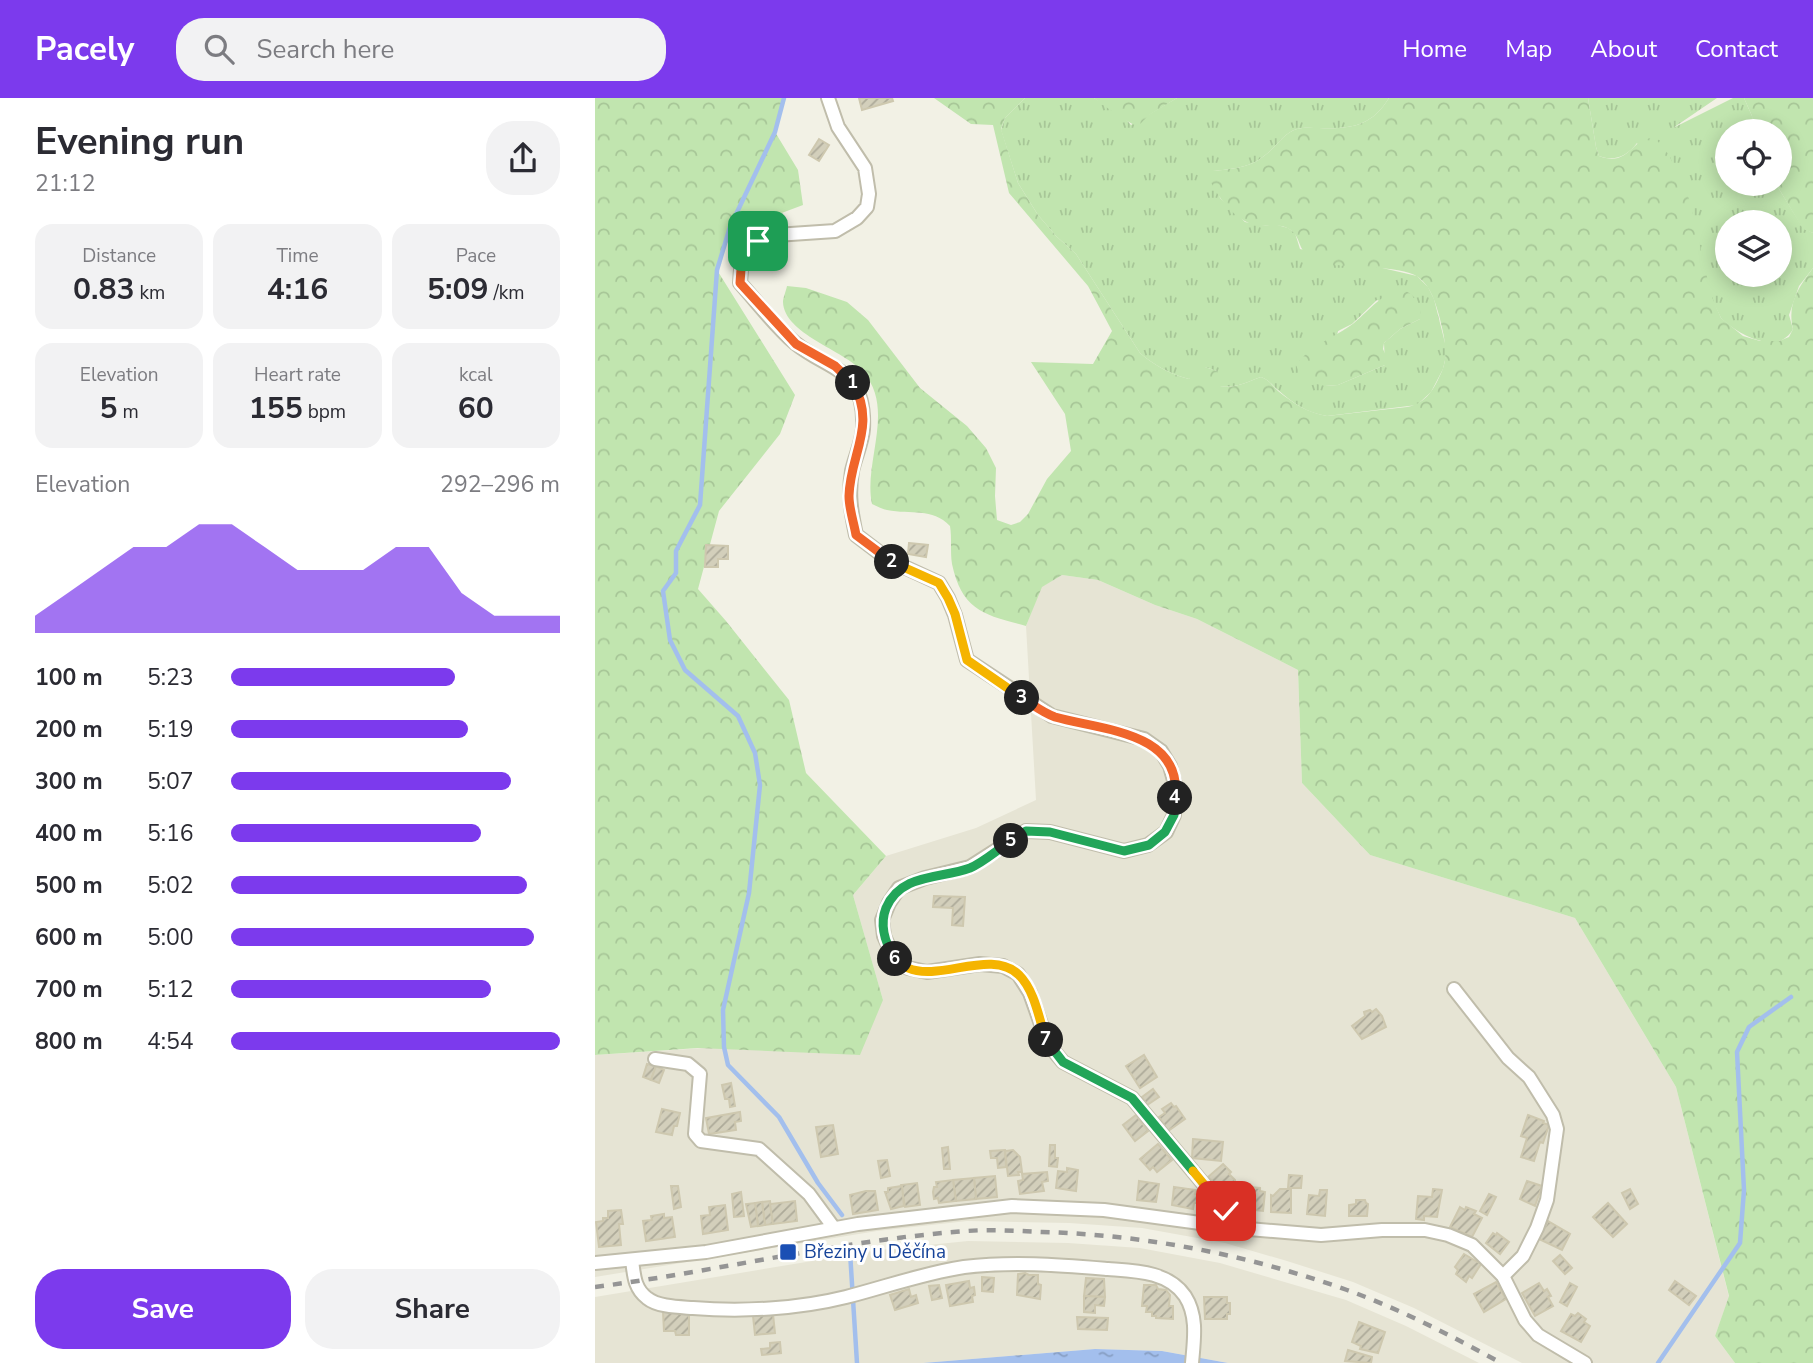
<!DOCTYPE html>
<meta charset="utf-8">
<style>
:root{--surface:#fff;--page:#f2f2f3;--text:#2b2b33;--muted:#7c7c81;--accent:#7c3aed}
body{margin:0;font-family:"Nunito Sans",sans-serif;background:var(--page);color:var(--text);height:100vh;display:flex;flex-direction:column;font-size:26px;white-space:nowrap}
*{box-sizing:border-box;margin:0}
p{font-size:23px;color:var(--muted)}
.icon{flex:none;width:38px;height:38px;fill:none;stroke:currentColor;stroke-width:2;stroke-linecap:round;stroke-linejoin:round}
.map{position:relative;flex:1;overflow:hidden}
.side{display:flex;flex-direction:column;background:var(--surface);width:595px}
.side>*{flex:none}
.tools{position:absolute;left:1120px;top:21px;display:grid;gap:14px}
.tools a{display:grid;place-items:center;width:77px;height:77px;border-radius:50%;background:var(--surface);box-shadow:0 4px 18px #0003;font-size:35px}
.pin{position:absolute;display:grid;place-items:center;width:60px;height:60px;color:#fff;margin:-30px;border-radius:14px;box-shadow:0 4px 10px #0006}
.km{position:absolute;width:35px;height:35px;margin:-18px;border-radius:50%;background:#222;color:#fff;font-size:19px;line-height:35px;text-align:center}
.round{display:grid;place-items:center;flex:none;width:74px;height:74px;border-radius:28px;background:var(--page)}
.summary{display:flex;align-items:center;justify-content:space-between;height:119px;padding:0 35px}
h1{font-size:38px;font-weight:700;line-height:52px}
.figures{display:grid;grid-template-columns:repeat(3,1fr);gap:10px;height:119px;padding:7px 35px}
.figures div{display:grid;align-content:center;border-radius:18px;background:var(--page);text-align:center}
.figures b{font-size:30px;font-weight:700}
.figures small{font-size:19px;font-weight:400}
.figures p{font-size:19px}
.chart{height:196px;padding:14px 35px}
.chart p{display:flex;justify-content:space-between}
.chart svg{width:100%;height:126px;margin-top:7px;fill:var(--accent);opacity:.7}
.button{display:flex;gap:14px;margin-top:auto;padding:14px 35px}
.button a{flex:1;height:80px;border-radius:28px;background:var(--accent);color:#fff;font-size:28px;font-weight:700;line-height:80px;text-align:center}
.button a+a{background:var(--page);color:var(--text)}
ul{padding:0 35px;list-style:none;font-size:23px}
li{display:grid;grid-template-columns:112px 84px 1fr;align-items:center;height:52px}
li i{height:18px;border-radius:9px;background:var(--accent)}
header{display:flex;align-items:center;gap:42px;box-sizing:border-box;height:98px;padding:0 35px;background:var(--accent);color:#fff}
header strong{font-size:33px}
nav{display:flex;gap:38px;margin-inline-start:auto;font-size:24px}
.search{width:490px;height:63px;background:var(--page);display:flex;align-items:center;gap:18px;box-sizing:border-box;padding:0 24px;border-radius:28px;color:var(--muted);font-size:26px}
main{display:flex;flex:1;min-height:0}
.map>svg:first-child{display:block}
.residential{fill:#e6e4d4}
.grass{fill:url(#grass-tufts);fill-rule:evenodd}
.forest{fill:url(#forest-crowns)}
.water{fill:url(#water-ripples)}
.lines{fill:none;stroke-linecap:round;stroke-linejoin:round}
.stream{stroke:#a3bfed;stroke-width:4.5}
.building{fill:url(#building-hatch);stroke:#cec8af;stroke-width:2}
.street-casing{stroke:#c0bdab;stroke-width:16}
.street{stroke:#fff;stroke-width:12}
.rail{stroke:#959595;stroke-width:4.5;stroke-dasharray:9 9;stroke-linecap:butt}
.split-1-casing{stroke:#fff;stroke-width:14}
.split-2-casing{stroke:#fff;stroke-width:14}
.split-3-casing{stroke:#fff;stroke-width:14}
.split-4-casing{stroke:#fff;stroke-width:14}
.split-5-casing{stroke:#fff;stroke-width:14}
.split-6-casing{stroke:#fff;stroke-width:14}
.split-7-casing{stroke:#fff;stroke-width:14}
.split-8-casing{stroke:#fff;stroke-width:14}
.split-9-casing{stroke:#fff;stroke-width:14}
.split-1{stroke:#f0652b;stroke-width:9}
.split-2{stroke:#f0652b;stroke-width:9}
.split-3{stroke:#f5b400;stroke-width:9}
.split-4{stroke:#f0652b;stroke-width:9}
.split-5{stroke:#22a559;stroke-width:9}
.split-6{stroke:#22a559;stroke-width:9}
.split-7{stroke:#f5b400;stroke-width:9}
.split-8{stroke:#22a559;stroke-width:9}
.split-9{stroke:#f5b400;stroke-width:9}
.transit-dot{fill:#1a4fb4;stroke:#fff;stroke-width:2.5}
.labels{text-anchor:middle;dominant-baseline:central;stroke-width:6;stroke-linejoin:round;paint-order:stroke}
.transit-label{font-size:19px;fill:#164399;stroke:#fff;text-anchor:start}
</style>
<header>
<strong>Pacely</strong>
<div class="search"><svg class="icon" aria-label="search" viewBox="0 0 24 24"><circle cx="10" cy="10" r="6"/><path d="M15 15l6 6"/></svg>Search here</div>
<nav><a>Home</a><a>Map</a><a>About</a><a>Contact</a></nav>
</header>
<main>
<section class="side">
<div class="summary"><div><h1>Evening run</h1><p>21:12</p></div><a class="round"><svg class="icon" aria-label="share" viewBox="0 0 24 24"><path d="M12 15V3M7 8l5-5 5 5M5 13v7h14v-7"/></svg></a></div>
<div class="figures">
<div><p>Distance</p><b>0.83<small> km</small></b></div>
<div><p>Time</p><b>4:16</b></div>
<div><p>Pace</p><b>5:09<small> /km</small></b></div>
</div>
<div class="figures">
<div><p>Elevation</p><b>5<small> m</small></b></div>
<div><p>Heart rate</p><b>155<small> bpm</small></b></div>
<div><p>kcal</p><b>60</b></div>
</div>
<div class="chart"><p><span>Elevation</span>292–296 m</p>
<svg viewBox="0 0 160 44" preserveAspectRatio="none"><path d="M0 44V38L10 30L20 22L30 14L40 14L50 6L60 6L70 14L80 22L90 22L100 22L110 14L120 14L130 30L140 38L150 38L160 38V44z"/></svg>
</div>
<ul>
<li><b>100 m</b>5:23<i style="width:68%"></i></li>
<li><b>200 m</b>5:19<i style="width:72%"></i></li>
<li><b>300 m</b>5:07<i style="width:85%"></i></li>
<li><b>400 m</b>5:16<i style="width:76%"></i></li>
<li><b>500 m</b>5:02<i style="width:90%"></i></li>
<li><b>600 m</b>5:00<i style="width:92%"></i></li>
<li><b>700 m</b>5:12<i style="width:79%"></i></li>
<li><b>800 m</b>4:54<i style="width:100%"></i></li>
</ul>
<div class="button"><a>Save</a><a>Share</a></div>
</section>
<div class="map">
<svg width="1218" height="1265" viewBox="0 0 1218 1265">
<defs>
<pattern id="grass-tufts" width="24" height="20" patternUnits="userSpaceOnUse" patternTransform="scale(1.75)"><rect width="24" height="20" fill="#c1e5af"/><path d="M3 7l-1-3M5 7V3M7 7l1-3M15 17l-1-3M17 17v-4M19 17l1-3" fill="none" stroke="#a7c697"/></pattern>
<pattern id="forest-crowns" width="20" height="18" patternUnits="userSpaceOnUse" patternTransform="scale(1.75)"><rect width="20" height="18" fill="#c1e5af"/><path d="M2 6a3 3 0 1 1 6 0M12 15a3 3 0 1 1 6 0" fill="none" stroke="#a7c697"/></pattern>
<pattern id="water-ripples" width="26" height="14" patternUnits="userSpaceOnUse" patternTransform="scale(1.75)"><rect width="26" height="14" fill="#a3bfed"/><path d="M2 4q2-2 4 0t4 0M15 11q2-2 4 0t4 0" fill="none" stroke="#869dc1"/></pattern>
<pattern id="building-hatch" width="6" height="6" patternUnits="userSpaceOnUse" patternTransform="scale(1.75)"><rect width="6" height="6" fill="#d3cfbb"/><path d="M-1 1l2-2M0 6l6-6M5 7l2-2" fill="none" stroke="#adaa99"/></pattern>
</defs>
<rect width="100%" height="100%" fill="#f2f1e5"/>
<!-- residential -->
<g class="residential">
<path d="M467,477L503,482L560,507L602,521L703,572L707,685L775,757L980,820L1081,989L1134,1199L1120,1238L1140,1265H927L819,1210L758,1184L692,1163L630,1145L547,1130L474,1125L372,1123L282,1133L0,1179V957L110,950L288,902L258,797L291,758L381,730L441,702L431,528L446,489Z"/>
<path d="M373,1143L473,1145L545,1150L625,1165L751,1202L811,1228L884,1265H633L567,1253L500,1251L328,1265H0V1199L284,1152Z"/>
</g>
<!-- grass -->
<g class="grass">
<path d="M430,0H499L527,17L536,27L582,0H794C776,29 755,31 724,30C717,30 709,29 702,31C688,35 681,50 669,58C655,70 635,71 618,73L625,100L650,124L670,128L679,126L693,130L700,135L705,151L822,178L833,189L839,201L852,253L848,271L836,294L822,307L732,318C712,315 698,305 683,292C677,287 674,282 666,279C652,284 639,291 624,288L622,273C605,267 605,266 594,281C575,276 560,268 545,255L481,156L461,138L443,117L423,85L406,32L410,20ZM782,202L825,221L805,231L789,245L790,267L743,287L730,288L743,233L757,226Z"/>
<path d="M993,0H1122L1078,30L1138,0H1149L1157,18L1158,33H1132V86H1181L1208,130L1218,135V170L1204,188L1194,217L1198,231C1183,259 1142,236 1126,220L1042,45C1032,58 1020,64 1004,58L1001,49ZM1132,124H1185V177H1132Z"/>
</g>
<!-- forest -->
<g class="forest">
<path d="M0,0H188L180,34L203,72L208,107L184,116L130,146L122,172L200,297L185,336L124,413L103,491L131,523L194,602L211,675L291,758L258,797L288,902L265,957L103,950L0,957Z"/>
<path d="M339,0H430L410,20L406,31L423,85L443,117L461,138L481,156L545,255C560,268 575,276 594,281L598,271L607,268L622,273L626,281L625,288C639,291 652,284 666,279C674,282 677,287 683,293C698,305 713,315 732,318L812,309C832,305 839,291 847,273C854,256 849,238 845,221C841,206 836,188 823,179C805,166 748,172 723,163C701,155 708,143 697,133C687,125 677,128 666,128C643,127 622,99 614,80L618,73C635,71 655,70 669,58C681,50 688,35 702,31C709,29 717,30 724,30C755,31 776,29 794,0H993L1001,49L1004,58C1035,70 1036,38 1060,40L1074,57L1095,103L1116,197L1126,220L1148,238L1165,243H1184L1194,239L1198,231C1192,206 1203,190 1218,170V1265H1140L1120,1238L1134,1198L1081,989L980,820L775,757L707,685L703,572L602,521L560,507L503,482L467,477L447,489L431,528C390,517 367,513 357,466C355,454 357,440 355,428C337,409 316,417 292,412C287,411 282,408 277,406C268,364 301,311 268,274C249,252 189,236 188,204C188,200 191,193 192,188L211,190L252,204L273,222L325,290L372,328L391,350L401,370L400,398L402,422L416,427L425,424L433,416L452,381L476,353L470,316L436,264L498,266L517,233L493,188L414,95L398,27L376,26Z"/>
<path d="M499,0H582L554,17L543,28C535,27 507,6 499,0Z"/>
<path d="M1149,0H1218V135L1208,131L1181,86H1185V33H1158L1157,18Z"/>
<path d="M808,191C821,199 827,205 825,221L805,231L789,245L788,251L792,260L790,267L743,287L730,288L717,285L705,277L701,267C717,246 739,240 759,225C776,211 785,196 808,191Z"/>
</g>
<!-- water -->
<path class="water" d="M500,1251L567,1253L633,1265H328Z"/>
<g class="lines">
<!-- stream -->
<g class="stream">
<path d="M189,0L180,34L135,129L122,172L105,407L81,453V475L68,493L75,542L90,572L143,618L160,655L165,687L154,795L128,912L129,949L133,967L184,1019L223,1085L247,1117"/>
<path d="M255,1154L262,1265"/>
<path d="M1063,1265L1145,1145L1149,1092L1142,954L1154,929L1196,899"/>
</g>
</g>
<!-- building -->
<g class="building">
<path d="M264,0H297L298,3L267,12Z"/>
<path d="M224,41L234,47L224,63L214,57Z"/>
<path d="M314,445L333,447L331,459L313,456Z"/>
<path d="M111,447L133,448V461H123V469H110Z"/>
<path d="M339,798L370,799L368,828L357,827L358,810L338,809Z"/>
<path d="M781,911L787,918L791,929L767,941L757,928L770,918L769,914L775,912L777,914Z"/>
<path d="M549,957L562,979L545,990L531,968Z"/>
<path d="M52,966L61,968L56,982L48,979Z"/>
<path d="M61,968L69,972L64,985L56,982Z"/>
<path d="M136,985L140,1008L135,1009L134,1001H130L127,987Z"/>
<path d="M558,991L564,999L552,1007L547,999Z"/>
<path d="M576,1005L579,1009L581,1008L590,1021L573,1033L564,1019L570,1015L567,1011Z"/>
<path d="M67,1011L85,1015L82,1028H79L77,1037L61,1034Z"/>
<path d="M145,1014L146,1023L140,1024L141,1032L114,1036L111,1020Z"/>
<path d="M541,1017L553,1033L540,1043L528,1027Z"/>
<path d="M933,1017L949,1023L948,1025L954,1027L948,1045L945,1044L939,1063L926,1059L932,1040L926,1038Z"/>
<path d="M238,1027L243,1056L226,1059L221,1029Z"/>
<path d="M598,1041L628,1044L626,1063L597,1060Z"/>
<path d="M563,1046L577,1062L562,1074L558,1069L555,1072L545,1061Z"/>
<path d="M455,1047H460V1060H463L462,1069L454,1068Z"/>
<path d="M353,1049L355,1071H349L347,1050Z"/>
<path d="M410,1052L411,1069L403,1070L402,1060H396L395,1053Z"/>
<path d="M418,1052L425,1059L427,1074H423L424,1077L413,1078L410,1053Z"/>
<path d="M292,1062L295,1078L286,1080L283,1063Z"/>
<path d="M628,1066L636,1074L634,1076L640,1082V1092L632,1099L613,1079Z"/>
<path d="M472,1070L483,1072L481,1093L461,1090L463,1073L472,1074Z"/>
<path d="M452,1074L453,1083L447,1084L449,1093L425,1096L423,1083L428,1082L427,1076Z"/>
<path d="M694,1077L707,1078L706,1090H693Z"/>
<path d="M400,1078L402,1099L381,1101L379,1080Z"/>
<path d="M379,1080L381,1101L361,1103L358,1082Z"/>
<path d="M358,1082L361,1103L344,1105L343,1100L339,1101L338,1094L339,1089H342L341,1084Z"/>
<path d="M544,1083L564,1086L561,1104L542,1102Z"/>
<path d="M932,1083L947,1088L940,1108L925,1101Z"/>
<path d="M322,1085L325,1107L310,1109L306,1087Z"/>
<path d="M76,1088H83L86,1109L79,1111Z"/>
<path d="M307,1088L309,1108L296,1111L290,1094H293V1090Z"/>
<path d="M579,1089L601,1092L600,1096L607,1097L606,1105H599L598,1111L577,1107Z"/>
<path d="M654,1089L665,1090V1093L670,1094L668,1113L642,1110L644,1092L654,1091Z"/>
<path d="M685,1091H696V1115L676,1114V1097L678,1098Z"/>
<path d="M838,1091L847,1092L842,1119L829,1118V1122L821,1121L823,1098L837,1099Z"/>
<path d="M1035,1091L1043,1106L1035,1111L1027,1095Z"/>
<path d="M725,1092H732L730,1118L712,1116L714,1097L724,1098Z"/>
<path d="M271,1093H280L283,1112L258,1116L255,1097Z"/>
<path d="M146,1094L149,1118L139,1119L137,1096Z"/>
<path d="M894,1096L901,1099L892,1117L885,1113Z"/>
<path d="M761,1102H770L771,1105L773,1106L772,1118H754V1107L761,1106Z"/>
<path d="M175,1103L178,1126L170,1127L167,1104Z"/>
<path d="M200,1103L202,1123L178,1126L175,1106Z"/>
<path d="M167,1104L170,1127L163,1128L160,1105Z"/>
<path d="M160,1105L163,1128L156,1129L151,1106Z"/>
<path d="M1013,1105L1032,1126L1018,1139L998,1119Z"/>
<path d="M130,1107L133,1132L108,1136L106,1118L115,1117L114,1109Z"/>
<path d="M865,1109L870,1112L871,1109L881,1113L879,1116L887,1120L877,1139L855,1129Z"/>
<path d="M26,1112L28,1126H24L26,1147L4,1149L1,1124L8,1123V1120H13V1113Z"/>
<path d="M69,1116V1120L77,1119L80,1139L51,1143L48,1123L57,1122L56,1118Z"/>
<path d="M953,1123L975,1136L967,1152L944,1141Z"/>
<path d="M898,1135L901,1137L902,1135L914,1144L905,1156L891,1145Z"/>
<path d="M869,1156L886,1166L877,1180L874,1178L871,1184L861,1176L863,1172L860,1169Z"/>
<path d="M965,1157L977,1170L970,1176L958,1163Z"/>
<path d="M430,1175L434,1177H443V1186L446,1187L445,1201L422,1197L423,1176Z"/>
<path d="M387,1179L399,1180L398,1194L387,1193Z"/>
<path d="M491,1180L509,1181L510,1199L489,1198Z"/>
<path d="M374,1183L375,1190L379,1189L380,1197L377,1198L378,1204L355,1208L351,1187Z"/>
<path d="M1080,1183L1101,1198L1094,1207L1074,1192Z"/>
<path d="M901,1184L911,1201L889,1214L879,1196Z"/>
<path d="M944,1185L949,1193L952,1191L956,1198L953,1199L958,1208L940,1218L927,1195Z"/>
<path d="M975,1185L982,1189L972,1208L965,1204Z"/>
<path d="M344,1187L347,1200L337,1202L334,1188Z"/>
<path d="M549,1187H561L563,1191L571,1192L575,1197L574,1208H578V1221L561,1220V1218H557V1214H551L552,1208H547Z"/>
<path d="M314,1191L316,1199L321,1197L323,1205L300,1212L295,1197Z"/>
<path d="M489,1198L510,1199L509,1208L500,1207V1215L489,1214Z"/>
<path d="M609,1199H632V1205H635V1216H632V1221H610Z"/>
<path d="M68,1214H94V1237H81L80,1233H69Z"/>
<path d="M983,1215L991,1221L989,1224L995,1228L986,1244L966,1233L976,1216L980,1218Z"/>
<path d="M178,1216L180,1235L160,1237L158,1218Z"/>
<path d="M482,1219L513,1220L512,1232L483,1231Z"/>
<path d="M764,1224L790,1234L783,1255L765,1251L766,1248L757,1244Z"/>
<path d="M185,1244L186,1255L167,1257L166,1251L175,1250V1245Z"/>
<path d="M753,1252L777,1259L776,1265L750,1263Z"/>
</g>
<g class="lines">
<defs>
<g id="street">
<path d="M233,0L243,29L270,70L274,96L272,109L262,120L240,133L181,137L163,143L147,158L145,185C163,205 180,228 200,245C236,274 271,270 268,331C267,345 260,359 257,373C253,397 256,413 261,437L294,462L344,485L353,500L360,517L372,562L457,618L549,641L566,653L575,668L581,690L579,717L571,734L553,747L529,753L455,734L431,733L375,769L330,780L304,790L294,805L287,822L289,838L299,860L313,870L332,874L385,866L408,868L423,876L435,895L453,946L468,964L537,1000L631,1113L642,1130"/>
<path d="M859,891L913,960L934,979L958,1017L962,1031L952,1102L942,1130L928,1158L908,1178"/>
<path d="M60,961L93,966L105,976L100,1036L106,1043L164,1051L214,1096L239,1130"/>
<path d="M37,1162C39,1177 39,1190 52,1200C63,1209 84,1209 98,1210C147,1214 203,1211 251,1199C290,1189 329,1175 369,1169C418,1163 464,1167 513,1171C539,1173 573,1173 590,1198C603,1218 599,1242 597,1265"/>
<path d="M0,1165L111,1154L263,1126L417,1108L509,1112L642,1130L726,1137L787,1132H830L853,1137L877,1147L908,1178L930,1222L943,1237L990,1265"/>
</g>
</defs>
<!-- street casing -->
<use href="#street" class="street-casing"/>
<!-- street -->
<use href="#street" class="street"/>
<!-- rail -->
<path class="rail" d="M0,1189C125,1173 247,1142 372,1133C397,1131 422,1133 447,1134C552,1137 653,1157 752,1192C805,1211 857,1238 906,1265"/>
</g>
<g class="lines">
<defs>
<path id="split-1" d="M163,143L147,158L145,185L201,246L240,268L258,285"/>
<path id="split-2" d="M258,285C282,328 255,356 254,398C254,411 259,425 261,437L297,464"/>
<path id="split-3" d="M297,464L344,485L353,500L360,516L372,562L427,600"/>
<path id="split-4" d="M427,600C437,606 448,615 460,619C505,632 588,633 580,700"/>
<path id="split-5" d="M416,743L431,733L455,734L529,753L554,747L570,734L579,717L580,700"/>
<path id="split-6" d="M300,861C290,845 284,828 291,810C306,775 345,781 375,770C389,764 403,751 416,743"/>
<path id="split-7" d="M300,861C304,864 309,869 313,870C345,884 397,850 424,877C440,893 444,921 451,942"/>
<path id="split-8" d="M451,942L468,964L537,1000L598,1073"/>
<path id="split-9" d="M598,1073L631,1113"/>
</defs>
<!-- split-1 casing -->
<use href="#split-1" class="split-1-casing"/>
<!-- split-2 casing -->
<use href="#split-2" class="split-2-casing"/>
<!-- split-3 casing -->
<use href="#split-3" class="split-3-casing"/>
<!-- split-4 casing -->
<use href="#split-4" class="split-4-casing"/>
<!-- split-5 casing -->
<use href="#split-5" class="split-5-casing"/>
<!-- split-6 casing -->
<use href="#split-6" class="split-6-casing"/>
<!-- split-7 casing -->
<use href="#split-7" class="split-7-casing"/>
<!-- split-8 casing -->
<use href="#split-8" class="split-8-casing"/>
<!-- split-9 casing -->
<use href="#split-9" class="split-9-casing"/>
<!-- split-1 -->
<use href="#split-1" class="split-1"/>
<!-- split-2 -->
<use href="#split-2" class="split-2"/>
<!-- split-3 -->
<use href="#split-3" class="split-3"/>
<!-- split-4 -->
<use href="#split-4" class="split-4"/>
<!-- split-5 -->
<use href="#split-5" class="split-5"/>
<!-- split-6 -->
<use href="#split-6" class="split-6"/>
<!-- split-7 -->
<use href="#split-7" class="split-7"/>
<!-- split-8 -->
<use href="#split-8" class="split-8"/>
<!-- split-9 -->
<use href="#split-9" class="split-9"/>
</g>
<!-- markers -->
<rect class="transit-dot" x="184" y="1145" width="18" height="18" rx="3.5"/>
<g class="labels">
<!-- transit labels -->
<g class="transit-label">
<text x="209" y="1154">Březiny u Děčína</text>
</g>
</g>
</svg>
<div class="tools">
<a><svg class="icon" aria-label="locate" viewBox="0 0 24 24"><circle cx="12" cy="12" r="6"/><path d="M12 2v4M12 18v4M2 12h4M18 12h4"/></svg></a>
<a><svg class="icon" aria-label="layers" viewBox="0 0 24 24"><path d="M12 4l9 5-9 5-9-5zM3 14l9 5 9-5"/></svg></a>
</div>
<div class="pin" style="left:163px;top:143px;background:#1e9e55"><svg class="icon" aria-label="arrive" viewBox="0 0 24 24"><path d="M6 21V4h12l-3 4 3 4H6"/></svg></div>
<div class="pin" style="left:631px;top:1113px;background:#d93025"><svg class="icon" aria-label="check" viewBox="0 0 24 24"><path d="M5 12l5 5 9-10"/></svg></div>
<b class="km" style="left:258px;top:285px">1</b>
<b class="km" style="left:297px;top:464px">2</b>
<b class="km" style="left:427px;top:600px">3</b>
<b class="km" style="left:580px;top:700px">4</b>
<b class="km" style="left:416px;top:743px">5</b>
<b class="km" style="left:300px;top:861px">6</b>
<b class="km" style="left:451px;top:942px">7</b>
</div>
</main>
